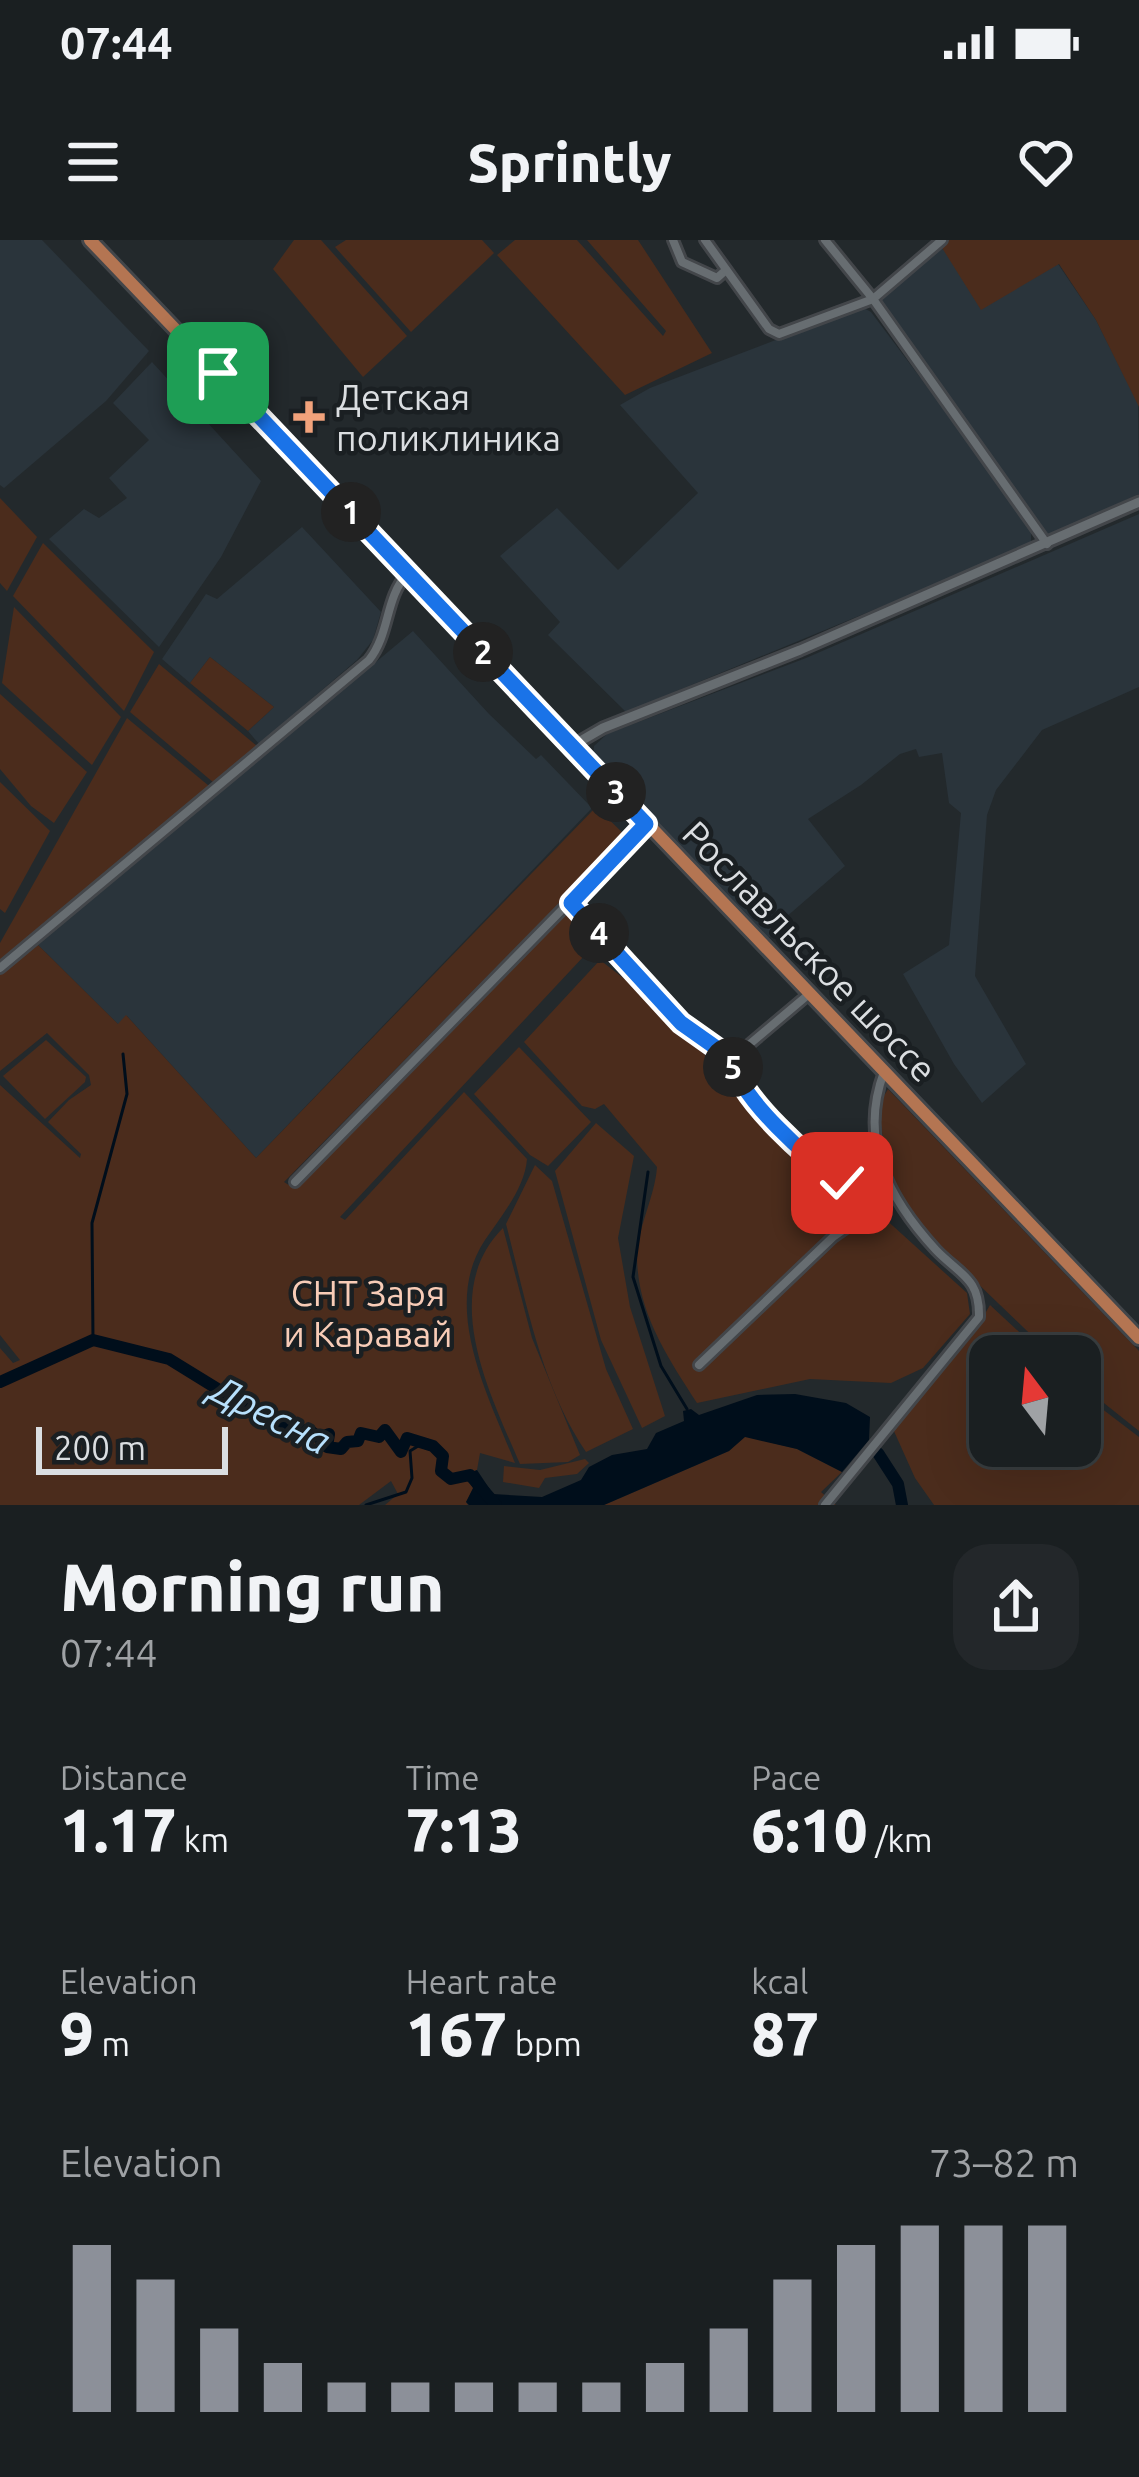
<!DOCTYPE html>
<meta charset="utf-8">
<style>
:root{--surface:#1a1f21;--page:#23272a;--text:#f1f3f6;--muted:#9fa2a5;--line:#383d3f;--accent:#8c9099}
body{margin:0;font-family:Ubuntu,sans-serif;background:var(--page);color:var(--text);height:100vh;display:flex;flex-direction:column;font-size:45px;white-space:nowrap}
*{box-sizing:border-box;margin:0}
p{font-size:39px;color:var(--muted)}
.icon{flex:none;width:66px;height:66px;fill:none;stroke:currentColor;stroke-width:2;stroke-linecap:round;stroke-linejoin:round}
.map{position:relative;height:1265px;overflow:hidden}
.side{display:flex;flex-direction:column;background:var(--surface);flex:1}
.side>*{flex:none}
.needle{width:78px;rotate:344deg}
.buttons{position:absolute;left:969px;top:1095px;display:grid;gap:24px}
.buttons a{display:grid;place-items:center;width:132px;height:132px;border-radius:24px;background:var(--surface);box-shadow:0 12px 48px #0002,0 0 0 3px var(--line);font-size:60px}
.scale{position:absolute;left:36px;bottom:30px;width:192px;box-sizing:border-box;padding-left:12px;border:6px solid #dbdee1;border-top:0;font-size:33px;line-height:42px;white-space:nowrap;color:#dbdee1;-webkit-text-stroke:9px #1a1f22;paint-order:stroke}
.pin{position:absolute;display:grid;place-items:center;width:102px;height:102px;color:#fff;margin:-51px;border-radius:24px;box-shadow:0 6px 18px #0006}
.km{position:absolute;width:60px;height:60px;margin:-30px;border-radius:50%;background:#222;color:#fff;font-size:33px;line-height:60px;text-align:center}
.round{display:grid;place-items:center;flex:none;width:126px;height:126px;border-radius:36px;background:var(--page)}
.head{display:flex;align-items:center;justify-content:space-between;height:204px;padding:0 60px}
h1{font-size:66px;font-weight:800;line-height:90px}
.stats{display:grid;grid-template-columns:repeat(3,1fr);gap:18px;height:204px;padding:12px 60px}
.stats div{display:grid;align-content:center}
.stats b{font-size:60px;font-weight:800}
.stats small{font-size:33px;font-weight:400}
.stats p{font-size:33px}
.chart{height:336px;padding:24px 60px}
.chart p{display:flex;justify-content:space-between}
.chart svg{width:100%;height:216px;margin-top:12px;stroke:var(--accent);stroke-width:6}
.status{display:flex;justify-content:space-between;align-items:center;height:84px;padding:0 60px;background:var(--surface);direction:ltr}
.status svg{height:33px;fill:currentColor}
header{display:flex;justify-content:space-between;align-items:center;height:156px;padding:0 60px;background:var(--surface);font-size:54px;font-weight:800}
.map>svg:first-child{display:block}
.built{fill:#2a343b}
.green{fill:#4b2c1c}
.water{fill:#000e1b}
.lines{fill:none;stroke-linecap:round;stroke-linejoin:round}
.stream{stroke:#000e1b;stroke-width:3}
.river{stroke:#000e1b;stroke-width:12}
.minor-casing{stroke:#43464a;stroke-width:14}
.tertiary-casing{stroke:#43464a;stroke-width:15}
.primary-casing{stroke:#43464a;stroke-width:18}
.minor{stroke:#676d71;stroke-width:8}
.tertiary{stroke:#676d71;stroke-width:9}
.primary{stroke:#b47552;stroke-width:12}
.route-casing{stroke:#fff;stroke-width:24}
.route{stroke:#1a73e8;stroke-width:15}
.poi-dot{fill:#f1a27b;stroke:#1a1f22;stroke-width:4.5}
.labels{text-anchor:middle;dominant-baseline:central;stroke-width:9;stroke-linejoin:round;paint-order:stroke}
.poi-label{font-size:36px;fill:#dbdee1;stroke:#1a1f22;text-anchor:start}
.street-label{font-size:36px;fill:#dbdee1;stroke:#1a1f22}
.park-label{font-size:36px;fill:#f8ccb7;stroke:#1a1f22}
.water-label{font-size:39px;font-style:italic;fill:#b7e0fc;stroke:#1a1f22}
</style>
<div class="status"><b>07:44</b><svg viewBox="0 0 49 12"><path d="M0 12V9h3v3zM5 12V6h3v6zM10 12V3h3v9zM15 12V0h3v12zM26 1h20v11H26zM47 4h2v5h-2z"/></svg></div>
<header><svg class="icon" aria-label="menu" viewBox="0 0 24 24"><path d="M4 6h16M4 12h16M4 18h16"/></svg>Sprintly<svg class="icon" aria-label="heart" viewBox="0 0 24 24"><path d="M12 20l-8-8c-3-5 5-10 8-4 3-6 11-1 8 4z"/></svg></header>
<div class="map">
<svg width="1139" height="1265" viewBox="0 0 1139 1265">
<rect width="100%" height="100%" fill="#23292c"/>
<!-- built -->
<g class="built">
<path d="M0,0H42L149,111L106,161L4,248L0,245Z"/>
<path d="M939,3L1058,24L1096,80L1138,163L1139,254L1045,297L873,57Z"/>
<path d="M862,67L871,72L998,241L1031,291V305L626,472L548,395L560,382L500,316L557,268L618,330L698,253L620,165L650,148Z"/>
<path d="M152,122L261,241L221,317L159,407L49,299L84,269L99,278L127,258L109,238L149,200L113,163Z"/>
<path d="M1139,274V447L1042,490L996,550L987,575L975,736L1026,824L982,863L954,824L903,734L949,705L961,573L949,563L942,513L919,517L916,509L900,514L861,545L808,579L845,626L785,678L769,698L593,517L594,506L607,494L806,418Z"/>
<path d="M302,287L381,372L373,400L357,420L259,504L248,491L274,467L210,417L190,443L162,419L206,354L217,359Z"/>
<path d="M413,391L489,474L536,519L541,515L592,568L256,918L127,776L119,785L38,705Z"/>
</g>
<!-- green -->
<g class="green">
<path d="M294,0H321L407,96L363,137L273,29Z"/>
<path d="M346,0H482L494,13L411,92L335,7Z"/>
<path d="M515,0H577L663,96L666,91L587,0H638L712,113L625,155L497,15Z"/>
<path d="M944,0H1139V167L1096,80L1059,24L981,70L939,3Z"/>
<path d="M0,258L37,297L7,351L0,343Z"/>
<path d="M43,303L154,412L124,471L13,356Z"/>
<path d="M14,367L121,477L92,525L2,443Z"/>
<path d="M210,417L274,467L248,491L190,443Z"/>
<path d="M159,424L257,506L214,543L130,472Z"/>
<path d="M0,454L87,532L54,583L31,566L0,529Z"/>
<path d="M127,478L209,546L0,721V703Z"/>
<path d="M0,542L50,591L5,673L0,669Z"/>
<path d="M596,567L626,596L284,942L292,947L567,664L599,700L340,977L345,980L464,852L527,919C525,948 500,978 485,1000C440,1067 489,1157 515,1223L480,1213L477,1230L465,1235L474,1248L466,1262L468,1265H385L398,1254L391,1241L359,1265H0V1108L13,1123L20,1120L0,1095V845L80,918L81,914L48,882L69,860L91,845L89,835L47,793L0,831V735L38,705L118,784L126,775L256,918Z"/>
<path d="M600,720L658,765L864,984L882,976L967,1053L970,1074L923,1128L891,1143L810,1139L697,1163C668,1118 638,1074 637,1018C637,988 655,957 657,927L604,864L595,869L582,866L524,802Z"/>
<path d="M46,800L86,837L85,842L45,879L3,836Z"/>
<path d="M519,807L591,882L548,926L530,915L474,854Z"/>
<path d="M888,849L1139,1111V1191L1080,1144V1116H1053L918,986L890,944L878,866Z"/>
<path d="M596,883L634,916L618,998L630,1067L665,1176L642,1188L601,1100L555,931Z"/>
<path d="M535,925L552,941L606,1129L633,1189L586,1212C541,1145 526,1061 506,984Z"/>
<path d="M503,988L532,1098L580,1215L568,1222L520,1224C490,1154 438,1053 503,988Z"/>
<path d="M990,1065L1045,1116H990V1206H1080V1152L1139,1197V1265H934L915,1238L893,1189L972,1096Z"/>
<path d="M745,1196L797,1209L842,1232L821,1252L836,1265H604L729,1211Z"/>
<path d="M585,1219L589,1223L577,1234L545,1238L539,1248L503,1242L504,1226L540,1230Z"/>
</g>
<!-- water -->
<path class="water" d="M795,1154L846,1163L870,1177L869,1200L842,1232L797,1209L745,1197L729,1211L604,1265H469L466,1262L473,1248L465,1235L477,1230L493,1254L542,1257L581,1240L589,1227L612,1215L647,1209L656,1193L684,1181L683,1171L691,1169L699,1175L757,1155Z"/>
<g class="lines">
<!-- stream -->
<g class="stream">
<path d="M648,932L633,1037L661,1126L687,1169"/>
<path d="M93,1100L92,983L127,854L123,814"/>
<path d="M366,1265L406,1252L412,1238L410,1211L423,1203"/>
</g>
<!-- river -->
<g class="river">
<path d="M0,1142L93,1100L169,1119L276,1185L312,1192L319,1198L329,1194L327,1207L341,1209L347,1202L358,1201L361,1193L379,1197L385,1190L401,1212L407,1198L433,1206L443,1216L441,1231L451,1239L470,1235L496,1265"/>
<path d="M878,1213L898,1244L902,1265"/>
</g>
<defs>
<g id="minor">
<path d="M673,0L682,22L717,38L726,30"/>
<path d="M705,0L769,89L779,94L873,59L942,0"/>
<path d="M825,0L873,59L1047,304"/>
<path d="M571,663L681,783L732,819L734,833L812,922L874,969"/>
<path d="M0,728L369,420C390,394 385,358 407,334"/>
<path d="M732,819L809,754"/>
<path d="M295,942L646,584"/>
<path d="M699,1125L833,997L892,956"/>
<path d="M825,1265L979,1077C980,1038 960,1035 936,1010C889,959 858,902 884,832"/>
</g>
<path id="tertiary" d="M572,506L603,488L800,410L1139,262"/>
<path id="primary" d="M90,0L1139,1098"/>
</defs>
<!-- minor casing -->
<use href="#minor" class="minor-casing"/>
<!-- tertiary casing -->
<use href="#tertiary" class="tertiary-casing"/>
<!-- primary casing -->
<use href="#primary" class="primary-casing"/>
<!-- minor -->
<use href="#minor" class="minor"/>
<!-- tertiary -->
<use href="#tertiary" class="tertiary"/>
<!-- primary -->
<use href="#primary" class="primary"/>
</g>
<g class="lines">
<defs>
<path id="route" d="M218,133L646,584L571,663L681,783L732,819C738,858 810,920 842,943"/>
</defs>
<!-- route casing -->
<use href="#route" class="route-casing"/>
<!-- route -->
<use href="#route" class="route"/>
</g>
<!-- markers -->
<path class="poi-dot" d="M303 159h12v12h12v12h-12v12h-12v-12h-12v-12h12z"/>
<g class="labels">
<!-- poi labels -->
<g class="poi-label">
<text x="336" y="156">Детская<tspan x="336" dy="41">поликлиника</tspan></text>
</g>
<!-- street labels -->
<g class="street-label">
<text transform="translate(810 711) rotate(46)">Рославльское шоссе</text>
</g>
<!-- park labels -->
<g class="park-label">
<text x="368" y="1052">СНТ Заря<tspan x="368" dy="41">и Каравай</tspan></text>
</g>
<!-- water labels -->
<g class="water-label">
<text transform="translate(271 1174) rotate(27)">Дресна</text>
</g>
</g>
</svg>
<div class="buttons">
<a><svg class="needle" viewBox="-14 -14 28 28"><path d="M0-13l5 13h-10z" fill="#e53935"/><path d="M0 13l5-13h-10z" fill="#9fa2a5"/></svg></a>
</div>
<div class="scale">200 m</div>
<div class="pin" style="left:218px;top:133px;background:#1e9e55"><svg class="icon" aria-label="arrive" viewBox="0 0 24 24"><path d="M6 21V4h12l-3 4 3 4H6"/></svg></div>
<div class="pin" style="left:842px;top:943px;background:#d93025"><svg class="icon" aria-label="check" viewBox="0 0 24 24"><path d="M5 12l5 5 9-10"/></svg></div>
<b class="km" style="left:351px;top:272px">1</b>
<b class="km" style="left:483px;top:412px">2</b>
<b class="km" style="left:616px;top:552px">3</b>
<b class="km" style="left:599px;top:693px">4</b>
<b class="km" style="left:733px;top:827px">5</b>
</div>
<section class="side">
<div class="head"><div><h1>Morning run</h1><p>07:44</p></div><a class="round"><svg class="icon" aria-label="share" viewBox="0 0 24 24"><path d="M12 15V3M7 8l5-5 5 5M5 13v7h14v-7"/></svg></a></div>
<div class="stats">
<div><p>Distance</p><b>1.17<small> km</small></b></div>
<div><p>Time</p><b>7:13</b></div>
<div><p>Pace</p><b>6:10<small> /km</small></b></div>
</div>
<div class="stats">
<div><p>Elevation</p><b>9<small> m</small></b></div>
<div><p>Heart rate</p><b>167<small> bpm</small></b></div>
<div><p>kcal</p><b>87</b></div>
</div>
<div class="chart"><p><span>Elevation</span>73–82 m</p>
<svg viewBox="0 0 160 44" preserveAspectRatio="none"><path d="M5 44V10M15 44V17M25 44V27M35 44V34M45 44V38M55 44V38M65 44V38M75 44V38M85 44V38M95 44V34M105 44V27M115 44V17M125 44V10M135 44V6M145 44V6M155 44V6"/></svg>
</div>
</section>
